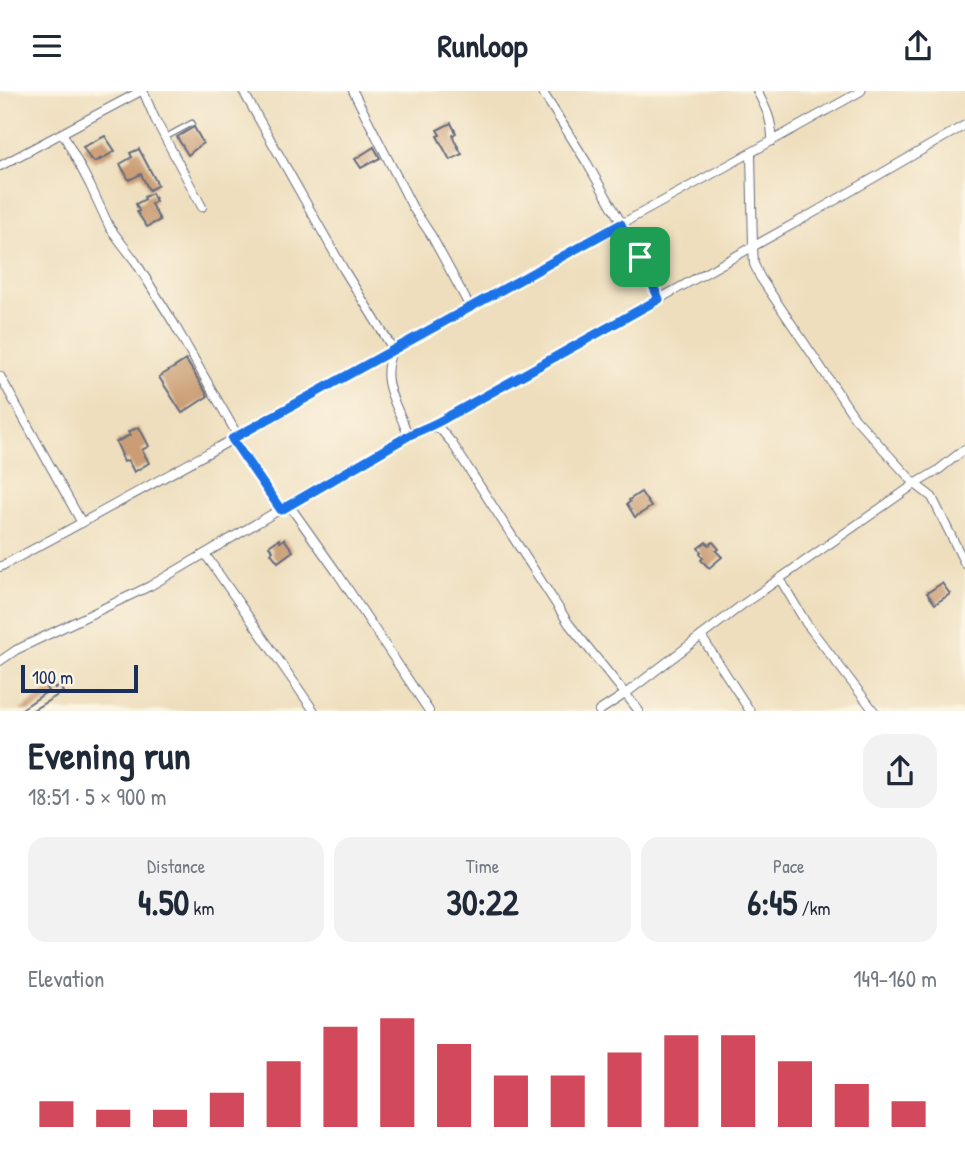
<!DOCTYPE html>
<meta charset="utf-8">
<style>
:root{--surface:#fff;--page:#f2f2f3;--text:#1f2937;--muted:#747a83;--accent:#d1495b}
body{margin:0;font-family:"Patrick Hand",sans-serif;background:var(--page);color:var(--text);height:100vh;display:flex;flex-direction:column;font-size:26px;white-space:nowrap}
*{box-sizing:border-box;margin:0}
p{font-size:23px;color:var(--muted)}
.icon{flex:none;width:38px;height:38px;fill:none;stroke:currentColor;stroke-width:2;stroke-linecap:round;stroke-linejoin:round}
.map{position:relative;height:620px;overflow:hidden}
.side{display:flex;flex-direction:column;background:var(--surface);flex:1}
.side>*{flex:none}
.scale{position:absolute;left:21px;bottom:18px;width:117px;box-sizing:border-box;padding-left:7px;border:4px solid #1b2f5e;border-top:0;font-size:19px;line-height:24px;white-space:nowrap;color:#1b2f5e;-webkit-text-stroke:5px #fcf5e5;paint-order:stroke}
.pin{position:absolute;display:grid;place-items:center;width:60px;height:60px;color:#fff;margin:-30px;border-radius:14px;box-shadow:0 4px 10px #0006}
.round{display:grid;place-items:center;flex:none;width:74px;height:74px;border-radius:21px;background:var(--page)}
.overview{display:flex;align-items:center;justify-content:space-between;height:119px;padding:0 28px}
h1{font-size:38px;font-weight:800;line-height:52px}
.metrics{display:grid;grid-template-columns:repeat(3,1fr);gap:10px;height:119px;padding:7px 28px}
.metrics div{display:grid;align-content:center;border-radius:18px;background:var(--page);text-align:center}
.metrics b{font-size:35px;font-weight:800}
.metrics small{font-size:19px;font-weight:400}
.metrics p{font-size:19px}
.chart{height:196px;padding:14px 28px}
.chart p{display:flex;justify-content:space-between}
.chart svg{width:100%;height:126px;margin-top:7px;stroke:var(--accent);stroke-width:6}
header{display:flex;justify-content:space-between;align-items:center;height:91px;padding:0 28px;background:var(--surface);font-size:32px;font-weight:800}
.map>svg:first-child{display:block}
.building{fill:#ca9d74}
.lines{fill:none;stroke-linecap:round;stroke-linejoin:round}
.service-casing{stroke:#656c7f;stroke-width:7}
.minor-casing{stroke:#656c7f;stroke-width:10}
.service{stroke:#fff;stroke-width:4.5}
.minor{stroke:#fff;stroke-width:8}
.route-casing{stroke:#fff;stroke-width:14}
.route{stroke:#1a73e8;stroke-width:9}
</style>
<header><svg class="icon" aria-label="menu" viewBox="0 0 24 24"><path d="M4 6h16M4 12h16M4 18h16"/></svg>Runloop<svg class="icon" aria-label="share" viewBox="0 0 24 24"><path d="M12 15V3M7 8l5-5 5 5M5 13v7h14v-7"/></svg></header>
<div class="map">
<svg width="965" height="620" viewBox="0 0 965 620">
<rect width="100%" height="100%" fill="#fcf5e5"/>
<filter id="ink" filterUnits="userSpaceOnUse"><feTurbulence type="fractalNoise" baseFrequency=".0143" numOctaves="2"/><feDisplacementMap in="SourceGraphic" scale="14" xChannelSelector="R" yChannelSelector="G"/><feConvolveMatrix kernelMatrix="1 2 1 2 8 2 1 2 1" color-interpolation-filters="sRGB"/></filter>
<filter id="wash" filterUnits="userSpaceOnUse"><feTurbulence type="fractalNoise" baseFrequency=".00686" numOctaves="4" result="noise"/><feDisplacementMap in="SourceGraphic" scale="28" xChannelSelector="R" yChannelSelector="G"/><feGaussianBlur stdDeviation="1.57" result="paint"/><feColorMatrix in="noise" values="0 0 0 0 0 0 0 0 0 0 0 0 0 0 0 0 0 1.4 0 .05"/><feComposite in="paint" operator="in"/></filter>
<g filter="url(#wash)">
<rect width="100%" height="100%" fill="#eedebd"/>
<g id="blocks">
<!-- building -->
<g class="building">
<path d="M451,32L456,42L453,44L454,49L462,63L450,69L437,45L440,44L437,39Z"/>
<path d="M194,36L203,52L188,64L177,46Z"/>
<path d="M105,45L115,60L100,69V68L94,71L91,67L90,68L83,56Z"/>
<path d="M374,56L380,67L361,77L355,68Z"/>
<path d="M139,58L158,94L149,99L141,83L129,89L120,73L132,66L130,62Z"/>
<path d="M152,102L156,110L151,113L160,129L147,136L137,121L139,120L136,113L145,108L144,106Z"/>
<path d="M186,269L208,305L182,322L159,286Z"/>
<path d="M139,336L149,355L142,359L149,372L134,381L128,369L124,371L121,365L122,364L116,351L130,344L128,341Z"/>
<path d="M641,401L651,416L635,426L627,413L630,411L629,409Z"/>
<path d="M279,448L280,451L284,448L293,460L278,471L271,462L273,460L269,455Z"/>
<path d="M706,451L709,454L713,451L719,458L716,460L722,466L709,477L701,469L703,467L700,462L701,461L698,457Z"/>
<path d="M942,492L950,503L935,513L927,502Z"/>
<path d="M52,592L55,597L59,594L63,601L31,620H19L48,600L46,597Z"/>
</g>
</g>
</g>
<g filter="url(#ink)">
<use href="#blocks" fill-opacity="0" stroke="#656c7f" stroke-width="2"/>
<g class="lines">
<defs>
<path id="service" d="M166,46L192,32"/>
<g id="minor">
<path d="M143,0L155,28L202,116"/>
<path d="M243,0L344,179L393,258C377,293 399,314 408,345"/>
<path d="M353,0L413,117L431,144L470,216"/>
<path d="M542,0L587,72L622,133L628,149L640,166L659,208"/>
<path d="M757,0C766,17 773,31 772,50"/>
<path d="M63,43L90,94L110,137L135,170L173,231L238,345"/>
<path d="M751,62L753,156L754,173L760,186L855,327L915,393L932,406L965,473"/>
<path d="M0,75L141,0"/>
<path d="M0,285L82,432"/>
<path d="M433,335L441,339L452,352L569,533L639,620"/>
<path d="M232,348L281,419"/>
<path d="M289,414L338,483L429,620"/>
<path d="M205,463L314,620"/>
<path d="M0,476C131,406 259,333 389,261C546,173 704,89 861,0"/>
<path d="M780,488L806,532L874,620"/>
<path d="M701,545L750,620"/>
<path d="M0,570L16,559L150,495L342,382L408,345L423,338L433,335L449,325L815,121L965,34"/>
<path d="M599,620L625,603L742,514L915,393L937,380L965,358"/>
</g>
</defs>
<!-- service casing -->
<use href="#service" class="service-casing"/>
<!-- minor casing -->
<use href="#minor" class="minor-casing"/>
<!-- service -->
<use href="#service" class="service"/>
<!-- minor -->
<use href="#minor" class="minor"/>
</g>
</g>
<g class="lines" filter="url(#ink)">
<defs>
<path id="route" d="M621,133L628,149L640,166L659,208L449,325C435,334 422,338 408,345L281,419L232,348Z"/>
</defs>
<!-- route casing -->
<use href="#route" class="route-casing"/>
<!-- route -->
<use href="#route" class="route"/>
</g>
</svg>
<div class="scale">100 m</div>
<div class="pin" style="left:640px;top:166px;background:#1e9e55"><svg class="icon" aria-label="arrive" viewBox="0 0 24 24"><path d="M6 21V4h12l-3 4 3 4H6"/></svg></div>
</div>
<section class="side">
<div class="overview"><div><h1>Evening run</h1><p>18:51 · 5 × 900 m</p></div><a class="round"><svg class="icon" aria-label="share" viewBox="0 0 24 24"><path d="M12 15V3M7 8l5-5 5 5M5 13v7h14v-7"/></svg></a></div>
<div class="metrics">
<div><p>Distance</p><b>4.50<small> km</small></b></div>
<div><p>Time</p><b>30:22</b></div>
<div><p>Pace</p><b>6:45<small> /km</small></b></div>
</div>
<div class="chart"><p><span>Elevation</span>149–160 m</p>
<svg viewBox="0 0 160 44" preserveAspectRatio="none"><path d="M5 44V35M15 44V38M25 44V38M35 44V32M45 44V21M55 44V9M65 44V6M75 44V15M85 44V26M95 44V26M105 44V18M115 44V12M125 44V12M135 44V21M145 44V29M155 44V35"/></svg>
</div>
</section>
